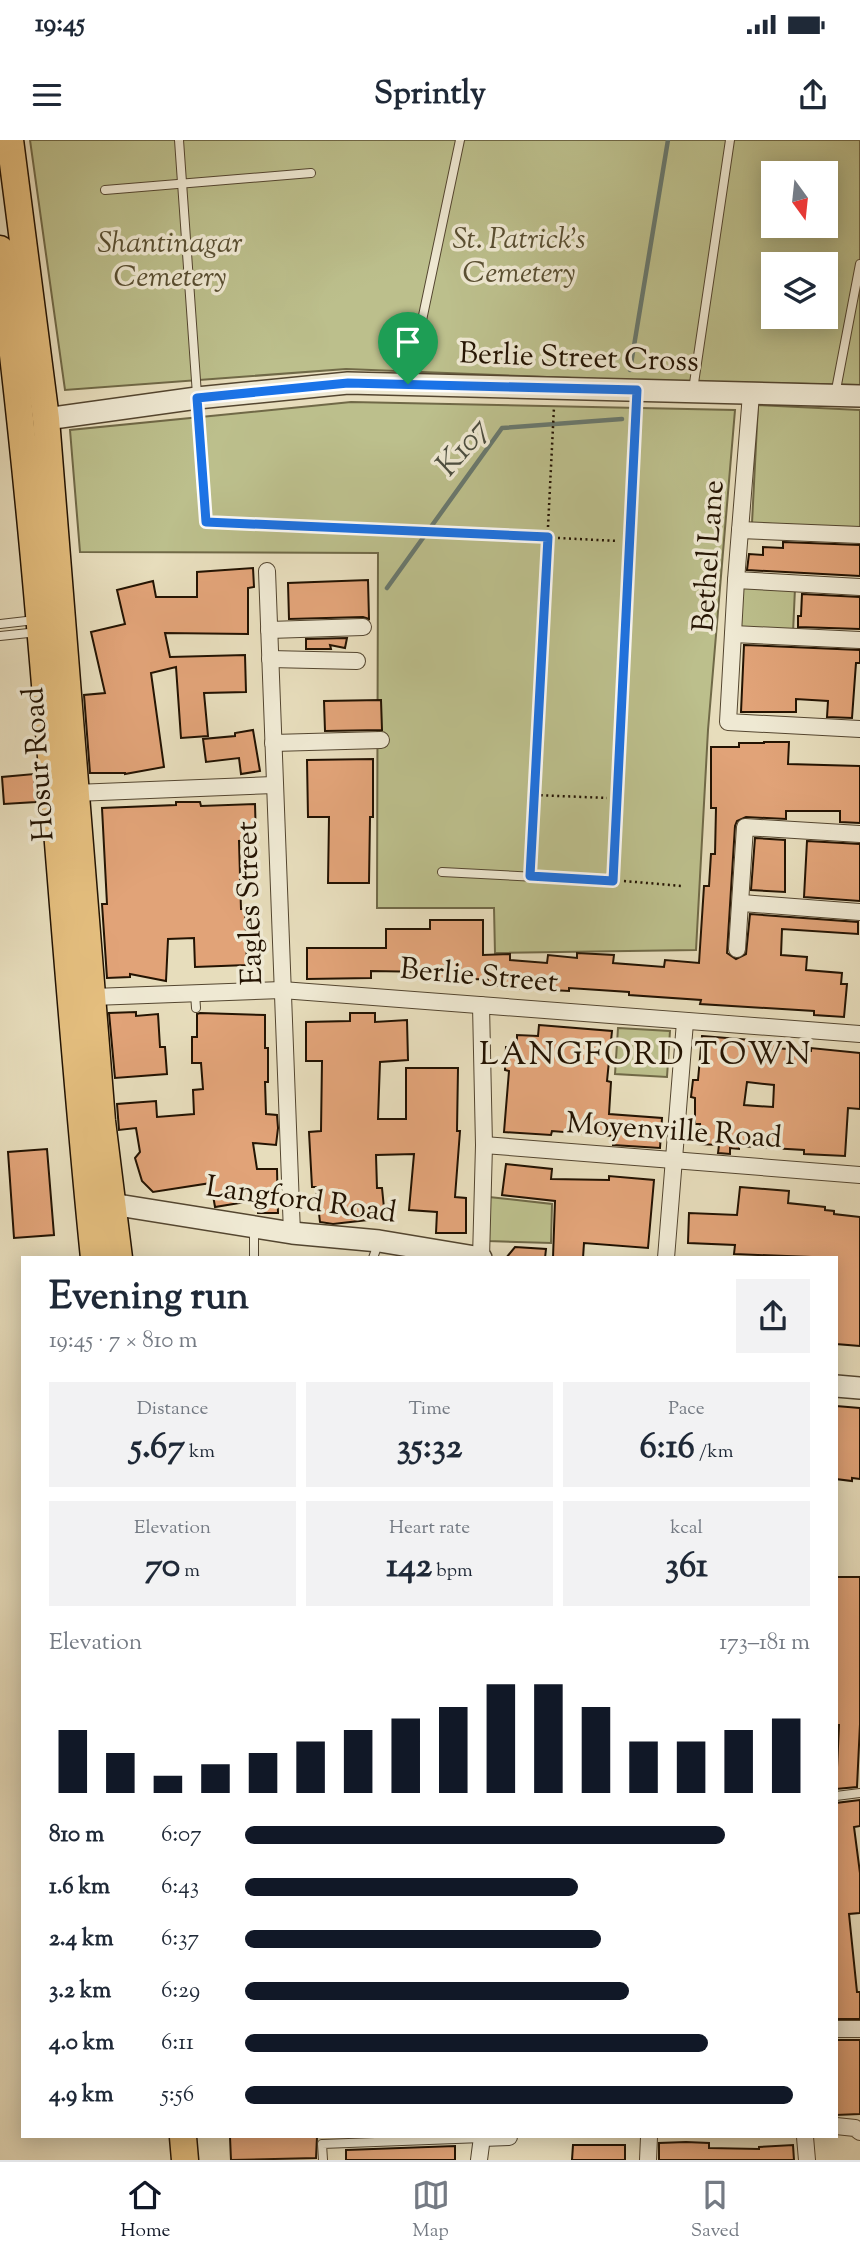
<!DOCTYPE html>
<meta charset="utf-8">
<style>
:root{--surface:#fff;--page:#f2f2f3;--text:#1f2937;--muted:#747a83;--line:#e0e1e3;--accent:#111827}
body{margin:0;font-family:"Sorts Mill Goudy",serif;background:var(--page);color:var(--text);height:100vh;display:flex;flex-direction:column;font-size:26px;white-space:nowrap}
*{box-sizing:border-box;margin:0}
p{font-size:23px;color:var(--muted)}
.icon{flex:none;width:38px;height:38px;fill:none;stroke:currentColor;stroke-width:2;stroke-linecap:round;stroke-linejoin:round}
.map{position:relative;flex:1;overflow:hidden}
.panel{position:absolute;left:21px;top:1116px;width:817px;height:882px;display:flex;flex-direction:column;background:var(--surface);border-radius:0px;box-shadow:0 4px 18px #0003}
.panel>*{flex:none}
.needle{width:46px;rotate:165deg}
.controls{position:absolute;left:761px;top:21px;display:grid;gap:14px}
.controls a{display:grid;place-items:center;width:77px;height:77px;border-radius:0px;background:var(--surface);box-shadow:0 4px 18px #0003;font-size:35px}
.pin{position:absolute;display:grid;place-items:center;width:60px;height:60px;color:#fff;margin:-72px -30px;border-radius:50% 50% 50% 0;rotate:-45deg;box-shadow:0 0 7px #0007}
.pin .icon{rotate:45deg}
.round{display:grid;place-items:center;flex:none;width:74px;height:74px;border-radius:0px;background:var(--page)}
.summary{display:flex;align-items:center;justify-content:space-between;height:119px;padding:0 28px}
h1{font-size:38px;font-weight:700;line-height:52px}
.stats{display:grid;grid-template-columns:repeat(3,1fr);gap:10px;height:119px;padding:7px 28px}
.stats div{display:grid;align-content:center;border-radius:0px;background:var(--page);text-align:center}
.stats b{font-size:35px;font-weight:700}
.stats small{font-size:19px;font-weight:400}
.stats p{font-size:19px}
.chart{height:196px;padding:14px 28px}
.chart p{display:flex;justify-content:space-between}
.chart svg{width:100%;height:126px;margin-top:7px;stroke:var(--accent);stroke-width:6}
ul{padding:0 28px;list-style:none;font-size:23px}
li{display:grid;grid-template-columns:112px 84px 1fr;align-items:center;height:52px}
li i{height:18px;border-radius:9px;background:var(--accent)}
.status{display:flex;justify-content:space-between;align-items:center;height:49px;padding:0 35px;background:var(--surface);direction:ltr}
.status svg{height:19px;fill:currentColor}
header{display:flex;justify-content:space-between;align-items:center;height:91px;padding:0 28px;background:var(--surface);font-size:32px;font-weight:700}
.dock{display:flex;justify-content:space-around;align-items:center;height:98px;border-top:2px solid var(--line);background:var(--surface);font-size:19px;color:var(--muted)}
.dock a{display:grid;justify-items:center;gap:4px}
.dock .active{color:var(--accent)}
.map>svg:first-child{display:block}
.green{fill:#bcbf8c;stroke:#706947;stroke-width:2;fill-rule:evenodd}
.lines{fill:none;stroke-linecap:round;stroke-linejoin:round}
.stream{stroke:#69786d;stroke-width:4.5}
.building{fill:#e1a378;stroke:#231302;stroke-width:2;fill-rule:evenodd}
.service-casing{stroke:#544630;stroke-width:10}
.minor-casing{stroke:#544630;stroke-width:18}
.tertiary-casing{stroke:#544630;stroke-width:24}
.primary-casing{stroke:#231302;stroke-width:29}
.path{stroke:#231302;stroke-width:2.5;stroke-dasharray:2 3.5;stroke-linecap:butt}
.service{stroke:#efe9d3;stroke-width:8}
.minor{stroke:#efe9d3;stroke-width:16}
.tertiary{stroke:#efe9d3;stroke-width:21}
.primary{stroke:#e4be7e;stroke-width:26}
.route-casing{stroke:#fff;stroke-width:14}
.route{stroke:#1a73e8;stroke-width:9}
.labels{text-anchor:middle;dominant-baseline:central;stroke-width:7;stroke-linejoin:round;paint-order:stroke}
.park-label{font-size:30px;font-style:italic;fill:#594f32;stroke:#efe9d3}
.street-label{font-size:30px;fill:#231302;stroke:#efe9d3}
.water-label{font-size:32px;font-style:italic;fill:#4c4e40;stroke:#efe9d3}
.neighbourhood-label{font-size:32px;letter-spacing:2px;fill:#231302;stroke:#efe9d3}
</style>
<div class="status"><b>19:45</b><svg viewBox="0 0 49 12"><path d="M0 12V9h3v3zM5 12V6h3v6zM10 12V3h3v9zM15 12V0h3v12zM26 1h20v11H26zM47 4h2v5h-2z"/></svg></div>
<header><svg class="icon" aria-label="menu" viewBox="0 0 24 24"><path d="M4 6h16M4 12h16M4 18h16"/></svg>Sprintly<svg class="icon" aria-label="share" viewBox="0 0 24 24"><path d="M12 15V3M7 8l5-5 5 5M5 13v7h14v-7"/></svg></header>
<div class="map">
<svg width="860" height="2020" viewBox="0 0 860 2020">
<rect width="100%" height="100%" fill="#e7ddbc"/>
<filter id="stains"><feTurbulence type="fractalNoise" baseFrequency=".00286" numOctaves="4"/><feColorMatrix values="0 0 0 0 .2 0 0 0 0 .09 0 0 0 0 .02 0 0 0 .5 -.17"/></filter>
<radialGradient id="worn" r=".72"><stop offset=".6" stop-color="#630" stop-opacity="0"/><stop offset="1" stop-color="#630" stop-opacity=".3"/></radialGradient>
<!-- green -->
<g class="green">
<path d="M30,0H860V245L623,240L346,229L65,250ZM774,33H826V86H774ZM774,124H826V177H774Z"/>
<path d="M351,262L735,270L708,590L696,810L495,813L494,768H377L378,413L80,412L70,290Z"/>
<path d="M758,265L860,270V388L752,383Z"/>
<path d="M739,445L795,448L793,493L737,490Z"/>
<path d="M618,888L670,891L667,937L615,934Z"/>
<path d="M489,1057L552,1064L551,1103L488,1101Z"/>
</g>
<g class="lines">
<!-- stream -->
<g class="stream">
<path d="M630,230L668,0"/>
<path d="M387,448L502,288L622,279"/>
</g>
</g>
<!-- building -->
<g class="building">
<path d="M783,402L860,405V436L747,430L749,414L763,415V407L783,408Z"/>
<path d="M253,428L254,447L248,448V494L165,493L170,517L245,515L246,552L204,553L208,596L181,598L176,527L151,533L164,627L125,634V633H90L84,555L105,553L91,492L125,484L117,450L153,441L156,457H197V432Z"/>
<path d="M368,440L369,479L363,477L289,479L288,443Z"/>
<path d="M802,454L860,457V489L798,487V476H801Z"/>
<path d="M347,498L345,508L330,505L331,509H306V499Z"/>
<path d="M744,505L860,510V523H856L852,578L827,577L828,561L796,559V572H741Z"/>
<path d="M381,560L382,590L325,591L324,561Z"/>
<path d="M253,590L260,631L241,634L239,618L206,622L203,599L235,596V593Z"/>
<path d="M764,602H789L788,624L860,626V683L840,682V671H786V679L746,677L737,681L735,686L727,813L736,819L746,814L750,774L858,782V794L782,789L781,815L807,817L806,830L842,833L841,844H847L844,877L814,875V871L700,864L701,860L629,855V852L569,848V851L514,848L515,845L488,846V839L431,840V832L371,831V838L307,839V808H386V789H430V780H483V815L510,814V820L547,823L548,815L577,818V813L614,815L613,823L664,827L665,820L699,823L704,746H709L711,714H715L716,668H711V607H739V603H764Z"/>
<path d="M373,619V677H370L369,743H328L329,677H308L307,620Z"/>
<path d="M34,634L36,662L4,664L2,637Z"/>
<path d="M176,662H200L201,666L255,664L256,700L239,701L241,769H245L247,825L195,827L194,798L168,799L166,841L130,834V837L107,838L102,764H107L102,668L176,665Z"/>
<path d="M755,698L785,700V752L751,750Z"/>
<path d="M807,701L860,704V761L804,757Z"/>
<path d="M136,872V876L158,874L160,907H165L167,934L115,938L109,873Z"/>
<path d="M200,873L265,875V908H268V942H265L266,974L277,975L278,988L276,1005L253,1003L257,1029H277L278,1073H258V1060L215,1067L211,1043L153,1052L142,1041L135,1018L140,1012L136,988L119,990L117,964L156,961L157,977L194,974L193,950L203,949L201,923H192V897H197V874Z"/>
<path d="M350,873H375V882L407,880L408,920L380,922L378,979H406V928H458L457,991H460L455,1057L466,1058V1093H436L437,1072L409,1070L414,1014L376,1015L377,1048H382L385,1078L333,1084L320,1082L316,1047H312L309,992L321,991L322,921H306V882L350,881Z"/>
<path d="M539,885L612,891L607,941L611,942L609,974L662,978L660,1008L613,1005V996L552,991L551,995L504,992L509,931L505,930L506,907H517V895L538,896Z"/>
<path d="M702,896L776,902V908L811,911V908L860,913V969L848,968L845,1016L804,1014V1010L739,1006V1009L730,1008V1014L718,1013L719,1005L699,1004L700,984H695V958L691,957L693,940H698ZM747,942L774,945L773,967L744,965Z"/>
<path d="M47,1009L54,1095L14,1098L8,1012Z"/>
<path d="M506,1024L552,1029L551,1039L609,1040V1036L654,1040L648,1108L584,1103L583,1118H553L555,1061L502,1055Z"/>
<path d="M740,1047L789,1051L788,1063L825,1067V1070L834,1071V1074L860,1077V1206L836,1204V1118L734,1114L735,1105L688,1103L689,1073L737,1075Z"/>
<path d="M515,1107L546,1109L545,1118H506Z"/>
<path d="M836,1266L860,1268V1339L852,1338V1341L836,1339Z"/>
<path d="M836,1437H860V1584L857,1647L836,1649L839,1585H836Z"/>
<path d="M860,1660V1686L854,1687L860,1733V1773L849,1774L857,1852H860V1879H836V1663Z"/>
<path d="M836,1900H860V1974L836,1975Z"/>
<path d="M230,1997H317L316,2018L231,2020Z"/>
<path d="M686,2002L709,2003V2008L759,2009V2007L793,2005L794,2020H659V2003Z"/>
<path d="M573,2005H625V2020H572Z"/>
<path d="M455,2006V2020H346V2010Z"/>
</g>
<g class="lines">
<defs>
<g id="service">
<path d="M179,0L206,382L548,397"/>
<path d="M105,50L311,33"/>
<path d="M409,242L460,0"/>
<path d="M693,250L730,0"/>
<path d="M835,255L860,124"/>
<path d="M0,484L35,480"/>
<path d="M0,496L38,492"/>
<path d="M442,732L613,741L637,253"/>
<path d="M195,853L196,868"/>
<path d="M254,1089V1116"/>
<path d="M373,1118L378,1104"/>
<path d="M836,1656L860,1653"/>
<path d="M323,2020L322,2004L482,1998"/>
</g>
<g id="minor">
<path d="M751,254L736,440L728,582L860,589"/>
<path d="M740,390L860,395"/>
<path d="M267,431L292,1093"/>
<path d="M736,440L860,447"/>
<path d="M269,490L363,487"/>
<path d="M733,494L860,500"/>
<path d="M270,519L357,521"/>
<path d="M273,603L381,600"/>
<path d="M75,653L274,645"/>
<path d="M742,763L860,772"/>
<path d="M737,809L745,687L860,694"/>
<path d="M93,857L282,850L860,894"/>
<path d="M484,1005L860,1035"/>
<path d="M481,1118L484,1005L481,865"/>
<path d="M666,1118L685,882"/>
<path d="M836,1889H860"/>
<path d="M836,1986L855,1988L860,1992"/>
<path d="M805,1997L807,2020"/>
<path d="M482,1998L509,1997"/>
<path d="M479,2020L482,1997"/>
<path d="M648,2020L649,1997"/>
</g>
<g id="tertiary">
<path d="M46,279L197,258L348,243L860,256"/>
<path d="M99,1062L292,1093L379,1101L481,1118"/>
<path d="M836,1246L860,1248"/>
</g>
<g id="primary">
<path d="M10,0L46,279L102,981L119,1118"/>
<path d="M0,109C44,444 60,782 94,1118"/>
<path d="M183,1997L185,2020"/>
</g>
</defs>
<!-- service casing -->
<use href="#service" class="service-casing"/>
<!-- minor casing -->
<use href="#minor" class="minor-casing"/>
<!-- tertiary casing -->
<use href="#tertiary" class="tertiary-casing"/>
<!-- primary casing -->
<use href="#primary" class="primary-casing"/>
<!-- path -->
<g class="path">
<path d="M548,387L554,267"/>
<path d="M558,398L618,401"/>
<path d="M547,407L536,655L607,658"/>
<path d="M531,725L536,655"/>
<path d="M624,741L682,746"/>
</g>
<!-- service -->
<use href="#service" class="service"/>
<!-- minor -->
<use href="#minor" class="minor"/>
<!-- tertiary -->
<use href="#tertiary" class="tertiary"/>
<!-- primary -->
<use href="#primary" class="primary"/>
</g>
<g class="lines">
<defs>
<path id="route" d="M348,243L637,250L613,741L530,736L548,397L206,382L197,258Z"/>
</defs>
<!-- route casing -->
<use href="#route" class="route-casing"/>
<!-- route -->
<use href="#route" class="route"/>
</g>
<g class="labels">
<!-- park labels -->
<g class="park-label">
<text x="519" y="100">St. Patrick's<tspan x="519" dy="34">Cemetery</tspan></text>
<text x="170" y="104">Shantinagar<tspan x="170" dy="34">Cemetery</tspan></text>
</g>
<!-- street labels -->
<g class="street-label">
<text transform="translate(579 219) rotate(2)">Berlie Street Cross</text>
<text transform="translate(710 416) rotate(-86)">Bethel Lane</text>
<text transform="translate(40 624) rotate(-94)">Hosur Road</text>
<text transform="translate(251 763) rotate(-92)">Eagles Street</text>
<text transform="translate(479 837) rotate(5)">Berlie Street</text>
<text transform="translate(674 992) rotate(4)">Moyenville Road</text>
<text transform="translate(301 1061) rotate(8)">Langford Road</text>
</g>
<!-- water labels -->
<g class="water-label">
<text transform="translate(464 308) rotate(-50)">K107</text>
</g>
<!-- neighbourhood labels -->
<g class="neighbourhood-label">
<text x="646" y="916">LANGFORD TOWN</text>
</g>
</g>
<rect width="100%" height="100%" filter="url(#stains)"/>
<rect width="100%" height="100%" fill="url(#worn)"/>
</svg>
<div class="controls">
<a><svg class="needle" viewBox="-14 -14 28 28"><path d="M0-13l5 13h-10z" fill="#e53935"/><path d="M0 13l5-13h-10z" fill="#747a83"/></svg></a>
<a><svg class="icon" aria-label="layers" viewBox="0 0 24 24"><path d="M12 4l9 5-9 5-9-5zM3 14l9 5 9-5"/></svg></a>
</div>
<div class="pin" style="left:408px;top:244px;background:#1e9e55"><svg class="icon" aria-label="arrive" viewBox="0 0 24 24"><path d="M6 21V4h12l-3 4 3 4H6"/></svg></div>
<section class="panel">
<div class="summary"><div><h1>Evening run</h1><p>19:45 · 7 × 810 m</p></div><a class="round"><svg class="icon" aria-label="share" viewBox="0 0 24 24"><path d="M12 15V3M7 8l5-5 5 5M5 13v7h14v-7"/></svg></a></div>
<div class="stats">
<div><p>Distance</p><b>5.67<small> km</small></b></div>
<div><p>Time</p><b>35:32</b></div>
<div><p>Pace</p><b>6:16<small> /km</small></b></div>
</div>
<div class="stats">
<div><p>Elevation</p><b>70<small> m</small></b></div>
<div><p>Heart rate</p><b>142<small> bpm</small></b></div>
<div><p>kcal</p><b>361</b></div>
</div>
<div class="chart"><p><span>Elevation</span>173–181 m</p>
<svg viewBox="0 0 160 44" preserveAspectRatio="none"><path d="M5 44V22M15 44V30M25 44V38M35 44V34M45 44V30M55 44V26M65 44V22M75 44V18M85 44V14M95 44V6M105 44V6M115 44V14M125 44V26M135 44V26M145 44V22M155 44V18"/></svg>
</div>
<ul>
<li><b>810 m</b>6:07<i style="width:85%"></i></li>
<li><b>1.6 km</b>6:43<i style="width:59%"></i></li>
<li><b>2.4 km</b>6:37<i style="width:63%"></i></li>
<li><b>3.2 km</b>6:29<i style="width:68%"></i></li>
<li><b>4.0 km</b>6:11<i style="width:82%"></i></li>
<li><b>4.9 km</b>5:56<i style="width:97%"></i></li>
</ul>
</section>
</div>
<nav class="dock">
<a class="active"><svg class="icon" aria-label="home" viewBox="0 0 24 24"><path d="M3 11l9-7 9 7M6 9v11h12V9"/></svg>Home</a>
<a><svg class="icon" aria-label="map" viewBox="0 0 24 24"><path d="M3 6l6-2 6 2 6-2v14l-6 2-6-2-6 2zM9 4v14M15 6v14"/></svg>Map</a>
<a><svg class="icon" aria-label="saved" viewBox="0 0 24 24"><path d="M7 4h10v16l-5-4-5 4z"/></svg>Saved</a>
</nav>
